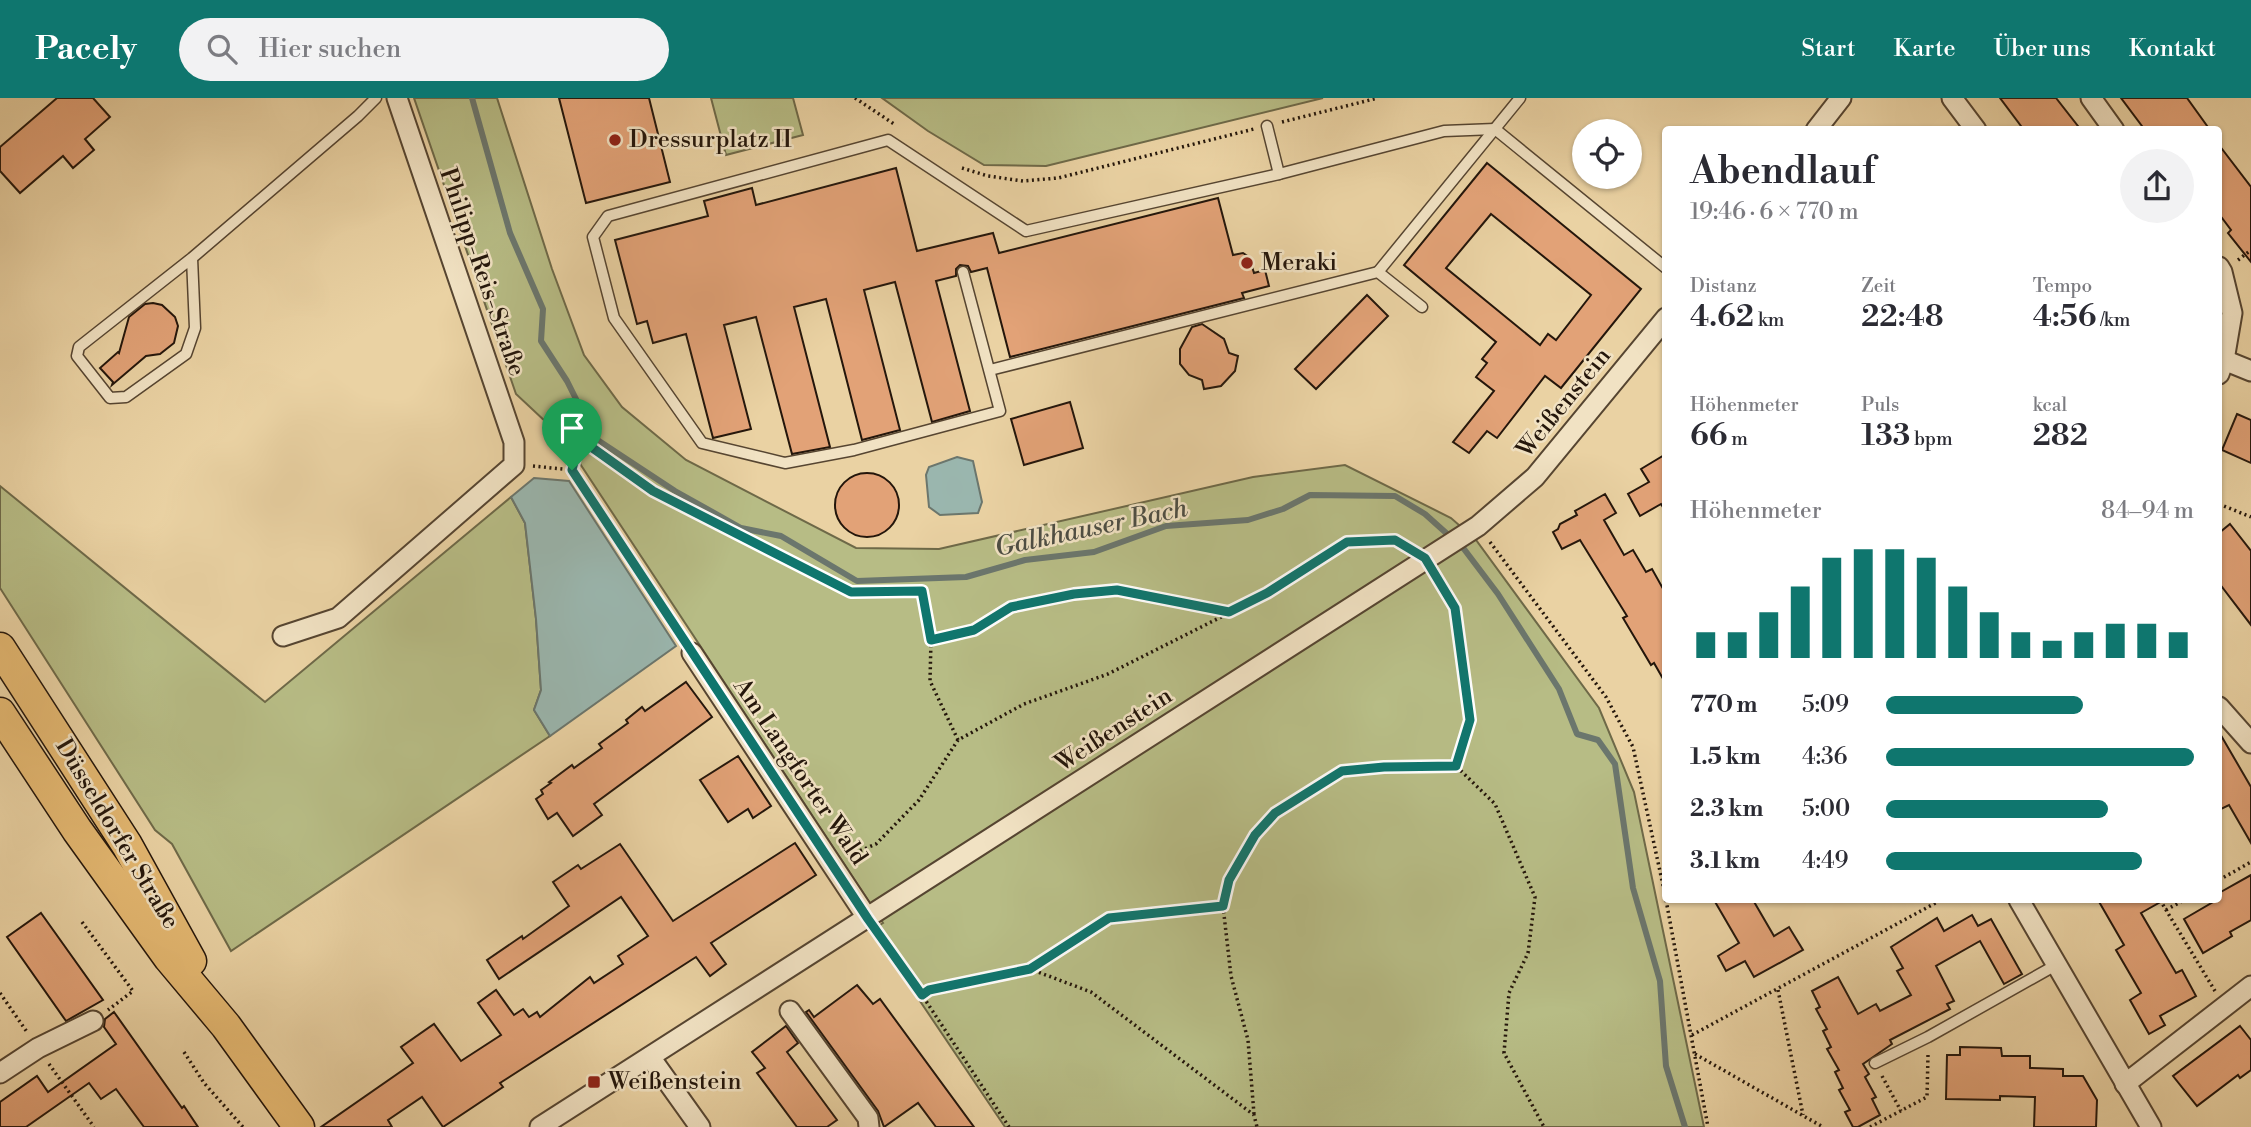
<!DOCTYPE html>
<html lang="de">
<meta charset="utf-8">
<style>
:root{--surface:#fff;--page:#f2f2f3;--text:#2b2b33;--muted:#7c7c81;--accent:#0f766e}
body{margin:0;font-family:"Libre Bodoni",serif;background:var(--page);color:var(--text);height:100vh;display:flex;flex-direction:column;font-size:26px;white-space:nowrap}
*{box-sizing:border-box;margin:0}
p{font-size:23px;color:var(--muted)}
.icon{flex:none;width:38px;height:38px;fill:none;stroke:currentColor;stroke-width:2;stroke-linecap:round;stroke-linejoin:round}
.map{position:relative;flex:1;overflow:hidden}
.details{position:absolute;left:1662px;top:28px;width:560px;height:777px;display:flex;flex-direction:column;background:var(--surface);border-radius:7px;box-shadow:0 2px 5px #0004}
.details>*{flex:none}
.controls{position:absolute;left:1572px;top:21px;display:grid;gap:14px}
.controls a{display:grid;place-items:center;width:70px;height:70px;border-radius:50%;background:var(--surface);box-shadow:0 2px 5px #0004;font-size:35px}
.pin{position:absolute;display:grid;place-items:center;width:60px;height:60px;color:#fff;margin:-72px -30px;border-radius:50% 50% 50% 0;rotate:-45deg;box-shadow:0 0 7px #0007}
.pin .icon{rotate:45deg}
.round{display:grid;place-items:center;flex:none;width:74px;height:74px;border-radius:37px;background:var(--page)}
.summary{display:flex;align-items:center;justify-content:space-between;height:119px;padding:0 28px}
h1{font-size:38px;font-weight:600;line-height:52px}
.metrics{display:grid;grid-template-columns:repeat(3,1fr);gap:10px;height:119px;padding:7px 28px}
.metrics div{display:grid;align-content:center}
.metrics b{font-size:30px;font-weight:600}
.metrics small{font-size:19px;font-weight:400}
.metrics p{font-size:19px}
.chart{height:196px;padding:14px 28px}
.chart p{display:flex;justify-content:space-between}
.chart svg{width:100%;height:126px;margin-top:7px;stroke:var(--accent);stroke-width:6}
ul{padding:0 28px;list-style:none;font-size:23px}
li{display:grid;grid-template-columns:112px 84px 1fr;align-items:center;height:52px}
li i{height:18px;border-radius:9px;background:var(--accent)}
header{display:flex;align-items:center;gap:42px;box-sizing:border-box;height:98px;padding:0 35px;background:var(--accent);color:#fff}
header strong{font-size:33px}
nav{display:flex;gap:38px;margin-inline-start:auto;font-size:24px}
.search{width:490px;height:63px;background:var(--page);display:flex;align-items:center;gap:18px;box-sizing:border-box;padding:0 24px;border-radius:38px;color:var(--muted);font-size:26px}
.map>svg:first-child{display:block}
.green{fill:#b7bc85;stroke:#6e6948;stroke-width:2}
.water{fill:#9ab6ae;stroke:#6b766d;stroke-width:2}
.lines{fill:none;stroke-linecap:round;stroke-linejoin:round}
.stream{stroke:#6b766d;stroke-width:6}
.building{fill:#e2a277;stroke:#24160b;stroke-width:2;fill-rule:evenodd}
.lane-casing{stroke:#564531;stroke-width:13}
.street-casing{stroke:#564531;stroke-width:23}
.primary-casing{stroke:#24160b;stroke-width:33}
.path{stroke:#24160b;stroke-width:3.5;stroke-dasharray:2 3.5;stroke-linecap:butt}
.lane{stroke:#f1e2c3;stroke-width:10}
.street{stroke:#f1e2c3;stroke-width:19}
.primary{stroke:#e5b972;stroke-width:30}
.route-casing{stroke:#fff;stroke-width:14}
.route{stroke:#0f766e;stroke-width:9}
.poi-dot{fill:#8f2418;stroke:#f1e2c3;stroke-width:2.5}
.labels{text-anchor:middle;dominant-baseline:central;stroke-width:5;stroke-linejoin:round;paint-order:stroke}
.poi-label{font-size:24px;fill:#24160b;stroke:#f1e2c3;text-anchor:start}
.street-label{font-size:24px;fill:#24160b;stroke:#f1e2c3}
.water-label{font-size:26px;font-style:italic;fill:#4d4e44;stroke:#f1e2c3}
</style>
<header>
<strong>Pacely</strong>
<div class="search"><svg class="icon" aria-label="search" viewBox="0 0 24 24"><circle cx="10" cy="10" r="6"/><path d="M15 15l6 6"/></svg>Hier suchen</div>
<nav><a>Start</a><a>Karte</a><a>Über uns</a><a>Kontakt</a></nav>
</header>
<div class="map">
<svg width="2251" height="1029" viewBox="0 0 2251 1029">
<rect width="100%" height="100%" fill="#ead2a3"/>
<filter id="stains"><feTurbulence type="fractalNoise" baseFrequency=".00286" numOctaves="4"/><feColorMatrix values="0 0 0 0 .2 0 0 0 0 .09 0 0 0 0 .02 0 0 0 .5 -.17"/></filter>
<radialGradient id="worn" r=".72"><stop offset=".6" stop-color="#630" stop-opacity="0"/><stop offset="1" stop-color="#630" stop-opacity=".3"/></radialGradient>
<!-- green -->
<g class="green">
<path d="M414,0H497L552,171L584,257L622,309L686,362L856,450L939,451L1253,379L1345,367L1451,420L1476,442L1599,610L1634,694L1704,1029H1005L872,832L883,825L563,340L516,296Z"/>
<path d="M711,0H793L803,37L726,57Z"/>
<path d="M882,0H1323L1046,68L984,67L928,33Z"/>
<path d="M0,388L265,604L511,399L525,425L536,521L541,592L534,612L550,638L231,853L172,746L155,732L0,490Z"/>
</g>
<!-- water -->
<g class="water">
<path d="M957,359L973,363L982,404L978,415L940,417L929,409L926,377L929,369Z"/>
<path d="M534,380L569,383L676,548L550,638L534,612L541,592L536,521L525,425L511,399Z"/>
</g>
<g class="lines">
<!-- stream -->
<path class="stream" d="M472,0L510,135L543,211L541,243L567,283L596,341L675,393L741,430L781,438L857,483L966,479L1025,462L1094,454L1166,428L1248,422L1283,411L1310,397L1395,398L1425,416L1464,451L1498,496L1559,591L1577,636L1598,642L1615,666L1633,790L1660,883L1666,968L1685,1029"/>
</g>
<!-- building -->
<g class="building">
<path d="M57,0H93L110,19L85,41L94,52L73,70L63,58L20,95L0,73V49Z"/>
<path d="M559,0H649L670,84L586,105Z"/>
<path d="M2000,0H2056L2081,32H2024Z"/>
<path d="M2121,0H2187L2210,32H2145Z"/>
<path d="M2219,47L2251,89V164L2228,135L2231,132L2219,116Z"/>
<path d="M1487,65L1641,191L1561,290L1545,278L1497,340L1487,333L1469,355L1453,344L1494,293L1476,279L1487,265L1482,261L1496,244L1404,167ZM1491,116L1591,197L1556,242L1548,236L1540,247L1446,170Z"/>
<path d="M896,70L917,153L993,135L999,155L1218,100L1233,157L1243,155L1249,159L1254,175L1265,172L1269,188L1242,195L1244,200L1010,259L987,170L971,174L968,168L960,167L956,171V178L936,183L970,313L932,324L895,184L864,192L900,332L862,342L826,201L794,209L830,349L792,356L756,219L724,227L751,331L713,340L686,236L653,245L647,223L637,226L615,142L708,118L704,103L752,90L756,107Z"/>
<path d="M1367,197L1388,218L1316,291L1295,271Z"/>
<path d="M153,205L162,207L175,219L178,228L174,245L160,256L146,258L112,287L113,284L100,270L118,254L119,255L129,219L145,206Z"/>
<path d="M1202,226L1224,241L1229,255L1238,258L1235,273L1221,288L1204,291L1202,282L1189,277L1180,266V251L1192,229Z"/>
<path d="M1070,304L1083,350L1024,367L1011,321Z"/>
<path d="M2237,316L2251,322V365L2222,352Z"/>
<path d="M1666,356V414L1661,406L1640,418L1628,396L1649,384L1641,371Z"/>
<circle cx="867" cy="407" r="32"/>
<path d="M1605,396L1616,415L1604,422L1624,457L1633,452L1646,474L1652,471L1666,496V586L1654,565L1651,567L1623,520L1627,518L1580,442L1562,451L1553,434L1558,431L1560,426L1577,417L1575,413Z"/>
<path d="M2230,426L2251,453V527L2219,485V435Z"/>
<path d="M686,584L712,619L594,706L602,717L573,738L557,715L548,721L536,701L543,696L541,692L551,685L549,684L572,667L574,670L602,650L599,646L628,625L626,622L642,609L645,613Z"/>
<path d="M2219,634L2251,689V745L2229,707L2219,712Z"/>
<path d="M738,658L771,708L753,720L748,711L728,724L700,682Z"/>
<path d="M795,745L816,777L711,845L726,866L710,878L696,859L500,985L503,989L443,1029L422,999L388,1022L392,1029H321L413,965L401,949L434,926L461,963L501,937L478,905L496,892L514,917L523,911L529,919L537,914L540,919L590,879L594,885L623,866L618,858L648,838L621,799L499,881L487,862L522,838L523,841L569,808L553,784L578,767L581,771L620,746L673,823Z"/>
<path d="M2251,777V822L2230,834L2232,838L2203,855L2184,821L2213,804L2211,802H2219V795Z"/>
<path d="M1714,802H1753L1774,838L1789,829L1803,852L1754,879L1745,863L1726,873L1718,858L1739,845Z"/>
<path d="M2098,802H2164L2141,815L2176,875L2182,872L2196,898L2160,918L2165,927L2149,936L2130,902L2141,895L2116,852L2124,847Z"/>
<path d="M41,815L103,902L66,923L7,839Z"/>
<path d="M1972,817L1978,828L1991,821L2022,876L2004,886L1980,843L1936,868L1954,903L1947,906L1950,911L1890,942L1892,946L1863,966L1869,976L1865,979L1876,999L1872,1001L1880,1017L1858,1029H1853L1845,1014L1850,1012L1839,992L1843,990L1835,974L1839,972L1827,951L1831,949L1823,933L1827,931L1816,911L1820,909L1812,893L1838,879L1858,916L1876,906L1880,913L1911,897L1897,873L1903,870L1891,849L1937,820L1944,833Z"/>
<path d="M857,887L873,906L880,901L974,1029H936L918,1005L884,1029L878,1013L806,914L809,912L814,919Z"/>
<path d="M114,914L182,1010L184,1008L198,1029H144L116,991L101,1001L89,985L26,1029H0V1004L37,978L48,994L116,946L104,929L105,921Z"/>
<path d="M786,928L798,945L787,954L837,1022L827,1029H797L757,975L765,970L752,954Z"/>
<path d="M2240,928L2251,942V972L2240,980L2238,977L2197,1008L2173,978Z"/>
<path d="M1960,949L2001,950L2002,958H2030V970L2063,971V978H2083L2097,1002L2096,1029H2034L2035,999L2000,998V1002L1946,1001L1947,957H1960Z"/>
</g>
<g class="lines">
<defs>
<g id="lane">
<path d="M1267,28L1279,76"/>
<path d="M192,160L195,230L186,256L126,299L110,300L77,258L79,249L192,160L358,18L376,0"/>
<path d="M963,174L1000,313L854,352L785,365L702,345L614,220L593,139L608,118L888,42L1026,133L1279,76L1444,33L1495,31L1666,170"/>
<path d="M1378,174L1520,0"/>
<path d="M990,272L1378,174L1422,209"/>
<path d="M1875,965L1928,939L2056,867"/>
</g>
<g id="street">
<path d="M1952,0L1976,32"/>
<path d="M2091,0L2114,32"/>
<path d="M1816,32L1841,0"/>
<path d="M2219,169L2222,174L2232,215L2224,262L2219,276"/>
<path d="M2219,260L2251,273"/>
<path d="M283,538L338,520L514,367V344L397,0"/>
<path d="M692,555L868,821"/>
<path d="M2219,609L2251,645"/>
<path d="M2019,802L2151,1029"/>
<path d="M790,913L868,1020L869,1029"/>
<path d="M650,959L700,1029"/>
<path d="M0,975L38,950L93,923"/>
<path d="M2125,986L2251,888"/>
<path d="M540,1029L1478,428L1535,379L1666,220"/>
</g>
<g id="primary">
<path d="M0,550L127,747L191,863"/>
<path d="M0,615L77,732L169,860L226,928L299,1029"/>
</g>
</defs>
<!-- lane casing -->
<use href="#lane" class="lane-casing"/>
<!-- street casing -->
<use href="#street" class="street-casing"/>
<!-- primary casing -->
<use href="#primary" class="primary-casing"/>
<!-- path -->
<g class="path">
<path d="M855,0L894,26"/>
<path d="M1282,24L1378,0"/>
<path d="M962,70L988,78L1023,83L1058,80L1254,31"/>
<path d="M2238,162L2251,152"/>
<path d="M533,368L572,372L681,538"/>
<path d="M572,372L580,341L653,393L851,493H922L931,542"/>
<path d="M2219,406L2251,419"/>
<path d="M1490,444L1606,599L1633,649L1666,801"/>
<path d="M1436,479L1455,510L1470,622L1456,668"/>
<path d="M958,642L930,583L931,542L974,532L1011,509L1074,496L1117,492L1227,514"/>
<path d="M850,757L876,746L919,702L958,642L1024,606L1108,576L1229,515L1267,495L1347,444L1395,442L1407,449"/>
<path d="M2219,782L2251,764"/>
<path d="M1666,802L1708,1029"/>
<path d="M2160,802L2215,893"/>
<path d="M1223,808L1231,878L1248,942L1254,1016"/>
<path d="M2166,812L2184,802"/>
<path d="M82,824L133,893L108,912"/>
<path d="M879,836L922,897L1009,1029"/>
<path d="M1030,871L1109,820L1223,808L1229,782L1255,737L1275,715L1342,673L1384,669L1456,668L1495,706L1535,799L1528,855L1509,895L1504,955L1544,1029"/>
<path d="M1778,892L1803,1017"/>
<path d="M0,895L27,934"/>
<path d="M922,897L929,893L1030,871L1091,894L1254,1017L1257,1029"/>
<path d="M1692,937L1941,802"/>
<path d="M184,954L204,985L243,1029"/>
<path d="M1695,956L1823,1029"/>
<path d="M49,966L94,1029"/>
<path d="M1882,978L1901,1013"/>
<path d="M1870,1029L1927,999L1928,957"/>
</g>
<!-- lane -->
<use href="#lane" class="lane"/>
<!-- street -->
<use href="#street" class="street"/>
<!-- primary -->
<use href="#primary" class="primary"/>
</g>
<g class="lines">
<defs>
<path id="route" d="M580,341L653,393L851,494L922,493L931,542L974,532L1011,509L1074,496L1117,492L1229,514L1267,495L1347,444L1395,442L1425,460L1455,510L1470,622L1456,668L1384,669L1342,673L1275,715L1255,737L1229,782L1223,808L1109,820L1030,871L929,892L922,897L868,821L572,372Z"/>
</defs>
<!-- route casing -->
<use href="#route" class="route-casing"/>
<!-- route -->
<use href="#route" class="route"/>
</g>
<!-- markers -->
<g class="poi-dot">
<circle cx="615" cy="42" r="7"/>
<circle cx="1247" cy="165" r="7"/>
<rect x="587" y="977" width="14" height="14" rx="3.5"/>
</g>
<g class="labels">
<!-- poi labels -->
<g class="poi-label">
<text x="629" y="42">Dressurplatz II</text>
<text x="1261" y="165">Meraki</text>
<text x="608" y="984">Weißenstein</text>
</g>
<!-- street labels -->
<g class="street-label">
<text transform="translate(482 174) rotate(71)">Philipp-Reis-Straße</text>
<text transform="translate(1564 305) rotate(-51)">Weißenstein</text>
<text transform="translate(1114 632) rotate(-33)">Weißenstein</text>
<text transform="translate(800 674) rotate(56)">Am Langforter Wald</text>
<text transform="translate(117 736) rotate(59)">Düsseldorfer Straße</text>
</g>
<!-- water labels -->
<g class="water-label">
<text transform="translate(1091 430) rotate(-12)">Galkhauser Bach</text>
</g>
</g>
<rect width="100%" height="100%" filter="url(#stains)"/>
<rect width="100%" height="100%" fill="url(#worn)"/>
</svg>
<div class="controls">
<a><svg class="icon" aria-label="locate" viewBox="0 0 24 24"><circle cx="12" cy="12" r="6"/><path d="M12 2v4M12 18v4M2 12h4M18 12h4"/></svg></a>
</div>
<div class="pin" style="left:572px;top:372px;background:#1e9e55"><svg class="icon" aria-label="arrive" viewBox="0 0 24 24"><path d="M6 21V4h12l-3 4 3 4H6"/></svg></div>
<section class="details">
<div class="summary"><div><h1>Abendlauf</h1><p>19:46 · 6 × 770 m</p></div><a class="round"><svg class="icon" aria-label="share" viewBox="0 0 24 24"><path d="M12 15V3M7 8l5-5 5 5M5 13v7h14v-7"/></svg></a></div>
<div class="metrics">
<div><p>Distanz</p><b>4.62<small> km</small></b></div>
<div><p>Zeit</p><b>22:48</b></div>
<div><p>Tempo</p><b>4:56<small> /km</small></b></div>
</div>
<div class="metrics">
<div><p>Höhenmeter</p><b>66<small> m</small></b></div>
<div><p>Puls</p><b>133<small> bpm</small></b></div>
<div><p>kcal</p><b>282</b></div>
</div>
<div class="chart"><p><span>Höhenmeter</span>84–94 m</p>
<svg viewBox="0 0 160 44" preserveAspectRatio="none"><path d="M5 44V35M15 44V35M25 44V28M35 44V19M45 44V9M55 44V6M65 44V6M75 44V9M85 44V19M95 44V28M105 44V35M115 44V38M125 44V35M135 44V32M145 44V32M155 44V35"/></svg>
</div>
<ul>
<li><b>770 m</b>5:09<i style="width:64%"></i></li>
<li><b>1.5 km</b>4:36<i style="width:100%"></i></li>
<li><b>2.3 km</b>5:00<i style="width:72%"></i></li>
<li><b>3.1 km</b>4:49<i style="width:83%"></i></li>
</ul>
</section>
</div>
